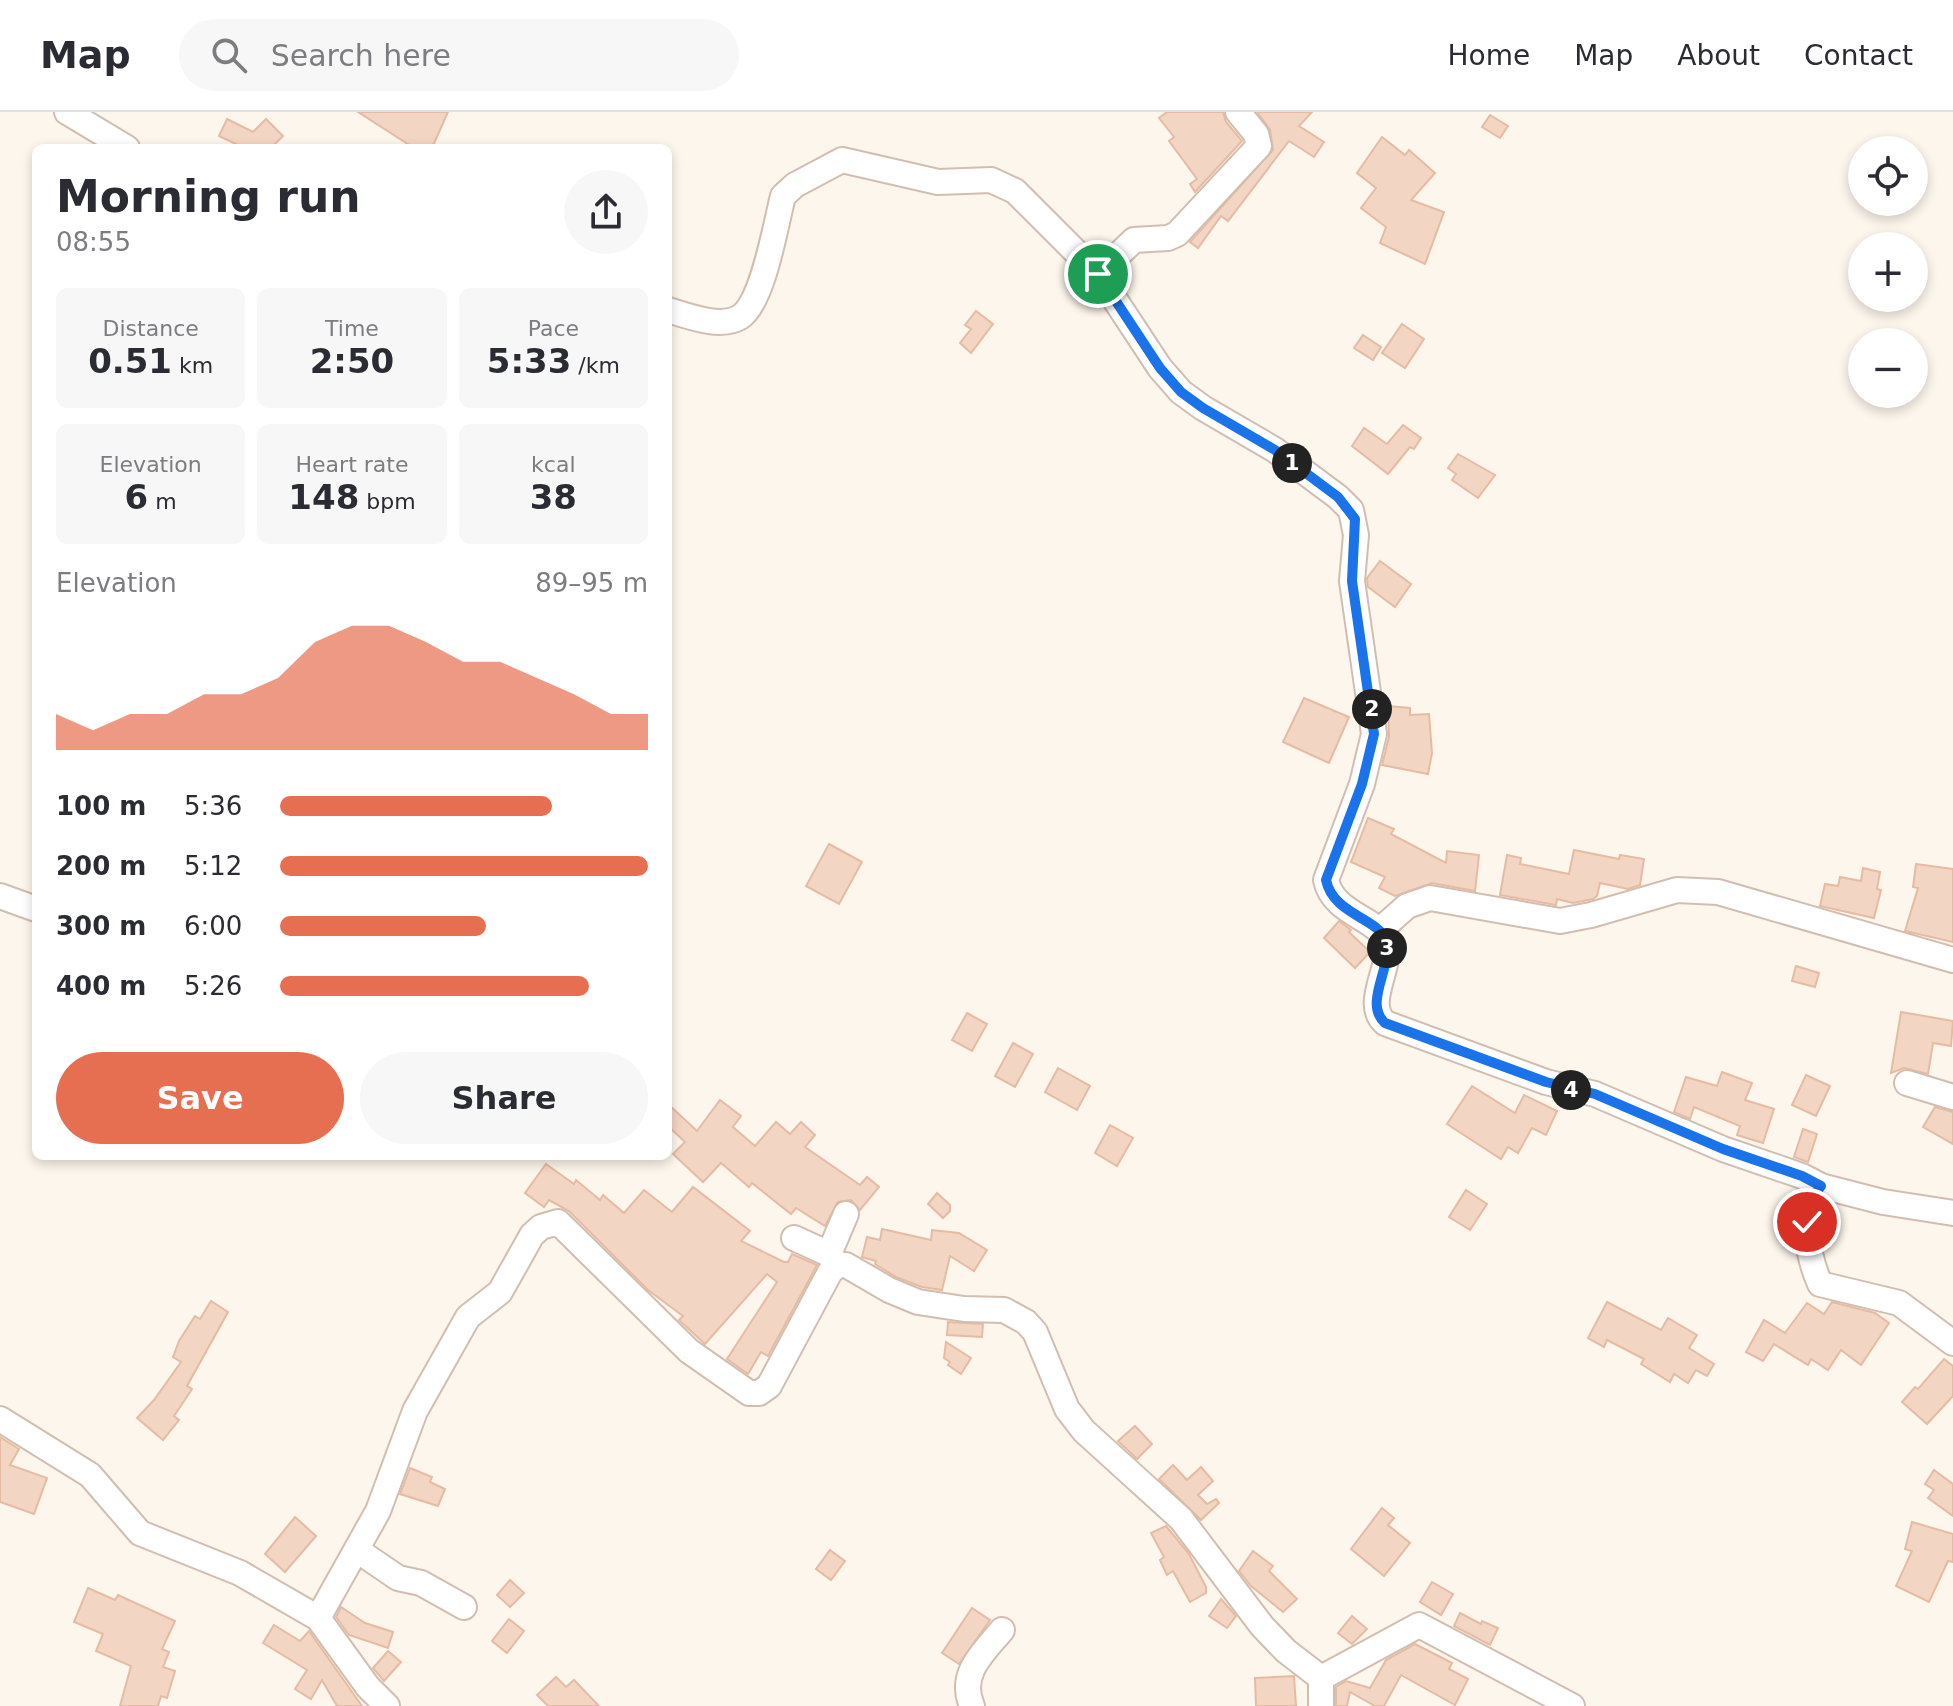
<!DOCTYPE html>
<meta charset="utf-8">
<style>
:root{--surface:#fff;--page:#f7f7f7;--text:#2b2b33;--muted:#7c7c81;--line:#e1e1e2;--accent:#e76f51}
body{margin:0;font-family:"DejaVu Sans",sans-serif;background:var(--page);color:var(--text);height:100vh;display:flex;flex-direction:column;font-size:30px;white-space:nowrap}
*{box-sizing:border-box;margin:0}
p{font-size:26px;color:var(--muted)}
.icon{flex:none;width:44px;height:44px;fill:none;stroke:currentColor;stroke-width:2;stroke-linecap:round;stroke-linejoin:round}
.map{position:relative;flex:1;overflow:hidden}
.details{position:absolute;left:32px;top:32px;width:640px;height:1016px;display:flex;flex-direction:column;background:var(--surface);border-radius:12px;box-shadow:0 4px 12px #0003}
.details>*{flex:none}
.controls{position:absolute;left:1848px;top:24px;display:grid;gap:16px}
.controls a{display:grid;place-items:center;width:80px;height:80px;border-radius:50%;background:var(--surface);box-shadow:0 4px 12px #0003;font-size:40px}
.pin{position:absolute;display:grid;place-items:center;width:68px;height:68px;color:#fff;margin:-34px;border:4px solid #fff;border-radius:50%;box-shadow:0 2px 8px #0007}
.km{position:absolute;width:40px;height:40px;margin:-20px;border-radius:50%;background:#222;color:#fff;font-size:22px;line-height:40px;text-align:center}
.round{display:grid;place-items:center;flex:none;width:84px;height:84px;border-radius:42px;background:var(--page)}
.overview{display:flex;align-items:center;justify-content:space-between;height:136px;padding:0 24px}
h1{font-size:44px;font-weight:600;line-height:60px}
.figures{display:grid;grid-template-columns:repeat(3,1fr);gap:12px;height:136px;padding:8px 24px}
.figures div{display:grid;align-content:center;border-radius:12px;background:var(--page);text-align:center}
.figures b{font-size:34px;font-weight:600}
.figures small{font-size:22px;font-weight:400}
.figures p{font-size:22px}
.chart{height:224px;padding:16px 24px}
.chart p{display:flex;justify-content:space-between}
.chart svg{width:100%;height:144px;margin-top:8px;fill:var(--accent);opacity:.7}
.cta{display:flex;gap:16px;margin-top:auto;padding:16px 24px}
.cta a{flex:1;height:92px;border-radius:48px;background:var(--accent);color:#fff;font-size:32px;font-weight:600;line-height:92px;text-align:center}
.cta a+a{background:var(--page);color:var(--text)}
ul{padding:0 24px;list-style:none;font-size:26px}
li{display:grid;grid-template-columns:128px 96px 1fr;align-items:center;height:60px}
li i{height:20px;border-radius:10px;background:var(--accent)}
header{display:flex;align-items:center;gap:48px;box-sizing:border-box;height:112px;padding:0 40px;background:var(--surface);border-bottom:2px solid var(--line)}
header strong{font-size:38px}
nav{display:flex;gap:44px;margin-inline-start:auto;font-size:28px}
.search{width:560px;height:72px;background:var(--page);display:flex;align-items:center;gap:20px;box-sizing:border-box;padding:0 28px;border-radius:44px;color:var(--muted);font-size:30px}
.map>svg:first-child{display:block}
.building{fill:#f3d5c3;stroke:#e6bba3;stroke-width:2}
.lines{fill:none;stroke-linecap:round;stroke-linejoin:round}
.minor-casing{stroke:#d1beb0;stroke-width:28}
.minor{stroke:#fff;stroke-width:24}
.route-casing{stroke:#fff;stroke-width:16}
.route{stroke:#1a73e8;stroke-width:10}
</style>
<header>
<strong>Map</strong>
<div class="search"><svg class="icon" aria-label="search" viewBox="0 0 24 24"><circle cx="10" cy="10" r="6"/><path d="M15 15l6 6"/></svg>Search here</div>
<nav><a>Home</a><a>Map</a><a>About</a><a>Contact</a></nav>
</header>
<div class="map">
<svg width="1953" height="1594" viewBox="0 0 1953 1594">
<rect width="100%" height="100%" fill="#fdf6ec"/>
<!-- building -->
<g class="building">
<path d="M358,0H448L432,36H414Z"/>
<path d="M1167,0H1223L1226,10L1242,29L1195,80L1190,72L1197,67L1169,29L1174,25L1159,6Z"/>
<path d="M1257,0H1312L1299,14L1324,30L1314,45L1289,29L1228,109L1221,104L1198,136L1190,130L1273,38L1270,18Z"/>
<path d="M1490,3L1508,14L1500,26L1482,15Z"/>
<path d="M227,7L253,20L266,7L283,24L271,36H244L219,24Z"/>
<path d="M1382,25L1405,43L1409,38L1435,61L1411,88L1444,100L1425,152L1380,131L1386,115L1361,96L1376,76L1357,61Z"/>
<path d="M976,199L993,212L971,241L960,231L971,217L965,213Z"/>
<path d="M1402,212L1424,227L1405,256L1382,241Z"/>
<path d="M1363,223L1381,235L1373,248L1354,236Z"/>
<path d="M1403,313L1421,326L1414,337L1410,335L1388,362L1352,334L1364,316L1387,332Z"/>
<path d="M1458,342L1495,363L1478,386L1452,368L1456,362L1448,356Z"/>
<path d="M1380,449L1411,472L1395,495L1368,475L1367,466Z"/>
<path d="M1304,586L1349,605L1329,651L1283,630Z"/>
<path d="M1388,594L1410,596V603L1429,602L1432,641L1428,662L1382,653L1389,625Z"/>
<path d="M1368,706L1394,717L1391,722L1446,751L1447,739L1479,743L1475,779L1432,771L1395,784L1379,776L1385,765L1351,750Z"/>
<path d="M829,732L862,750L839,792L806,774Z"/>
<path d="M1574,738L1619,747L1620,743L1644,747L1640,773L1628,777L1600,771L1597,784L1593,787L1573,791L1557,787L1556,793L1500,783L1507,743L1521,746L1520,752L1569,762Z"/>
<path d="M1916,752L1953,757V830L1905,819L1918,776L1913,775Z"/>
<path d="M1863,756L1880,760L1877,777L1881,778L1874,806L1820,794L1825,772L1838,774L1840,765L1861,769Z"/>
<path d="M1339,809L1351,818L1349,820L1370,840L1355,856L1324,826Z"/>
<path d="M1796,854L1819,861L1815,875L1792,869Z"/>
<path d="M1901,900L1953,909L1951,934L1933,931L1928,962L1904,956L1891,961Z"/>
<path d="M967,901L987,912L972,939L952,928Z"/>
<path d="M1013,931L1033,942L1015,975L995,964Z"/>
<path d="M1058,956L1090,974L1077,998L1045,980Z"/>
<path d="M1722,960L1752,971L1745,988L1774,997L1763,1031L1737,1023L1740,1014L1694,995L1690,1007L1674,1000L1686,965L1717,974Z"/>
<path d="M1806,963L1830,974L1816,1004L1792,993Z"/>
<path d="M1472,974L1515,1001L1524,983L1557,999L1546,1023L1532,1016L1518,1041L1508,1035L1501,1047L1447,1012Z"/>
<path d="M720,988L741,1004L733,1015L755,1034L776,1010L790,1022L801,1010L815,1023L805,1035L860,1073L867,1065L879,1075L860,1098L851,1088L838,1090L825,1114L796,1096L791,1102L752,1071L749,1075L721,1051L703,1070L673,1042L685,1030L668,1014V992L697,1019Z"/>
<path d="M1935,995L1953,1000V1032L1923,1015Z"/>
<path d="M1110,1013L1133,1026L1117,1054L1095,1041Z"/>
<path d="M1803,1017L1817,1022L1808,1050L1794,1045Z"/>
<path d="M546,1052L574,1072L576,1068L600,1088L603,1083L624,1101L644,1078L672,1100L693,1075L750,1119L741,1129L784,1150H788L792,1142L817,1153L768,1244L761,1240L748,1262L727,1247L777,1170L767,1162L705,1232L679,1208L683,1204L648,1178L569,1099L549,1088L544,1095L525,1081Z"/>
<path d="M1466,1078L1487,1092L1470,1118L1449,1105Z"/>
<path d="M937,1081L950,1093V1099L943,1106L928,1092Z"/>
<path d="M882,1117L931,1128L932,1118L959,1121L987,1138L974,1159L950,1144L942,1178L922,1175L896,1165L875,1152L876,1149L862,1145L867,1125L880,1128Z"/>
<path d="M211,1189L228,1200L187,1274L192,1277L174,1304L179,1308L163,1328L137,1306L154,1288L181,1250L173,1245L179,1229L195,1204L200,1207Z"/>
<path d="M1607,1190L1661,1218L1668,1206L1697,1223L1689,1236L1714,1252L1707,1264L1696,1258L1688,1271L1674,1262L1670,1270L1641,1252L1644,1247L1607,1228L1604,1235L1588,1226Z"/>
<path d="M1832,1190L1875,1201L1889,1211L1861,1253L1841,1238L1828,1258L1811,1247L1808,1253L1774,1232L1763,1249L1746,1240L1764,1208L1785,1221L1807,1191L1824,1202Z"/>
<path d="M948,1210L983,1212L982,1225L947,1223Z"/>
<path d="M946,1230L971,1246L961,1262L948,1253L950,1250L944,1246Z"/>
<path d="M1944,1247L1953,1254V1284L1927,1312L1902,1290L1915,1275L1918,1277Z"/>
<path d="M1135,1314L1152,1332L1137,1347L1118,1329Z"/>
<path d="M0,1325L19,1337L10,1353L47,1366L34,1402L0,1390Z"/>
<path d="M1173,1353L1187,1368L1201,1355L1213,1369L1198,1383L1207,1392L1216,1387L1219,1391L1201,1408L1159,1367Z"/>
<path d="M410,1356L432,1365L430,1370L445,1377L438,1394L400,1382Z"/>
<path d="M1934,1358L1953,1372V1404L1928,1386L1934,1378L1925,1372Z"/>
<path d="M1382,1396L1394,1406L1388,1413L1410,1431L1384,1464L1351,1437Z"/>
<path d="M295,1405L316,1424L285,1460L265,1442Z"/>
<path d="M1912,1410L1953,1422V1450L1948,1449L1929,1490L1896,1474L1912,1439L1905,1437Z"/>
<path d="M1166,1414L1189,1442L1206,1475V1481L1190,1490L1173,1459L1167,1463L1160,1448L1164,1445L1151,1421Z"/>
<path d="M830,1438L845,1449L831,1468L816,1457Z"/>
<path d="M1253,1439L1273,1454L1269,1459L1297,1487L1283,1500L1251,1474L1239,1459Z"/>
<path d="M510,1468L524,1481L510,1495L497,1483Z"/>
<path d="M1432,1470L1453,1482L1441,1503L1420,1490Z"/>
<path d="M88,1476L115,1488L118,1483L175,1509L162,1537L169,1540L163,1555L175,1559L167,1586L161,1584L158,1594H120L131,1554L96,1539L103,1522L74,1510Z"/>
<path d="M1221,1487L1236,1504L1227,1516L1209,1504Z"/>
<path d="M341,1495L365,1511L393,1520L388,1536L349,1523L336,1505Z"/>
<path d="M972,1496L990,1508L959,1552L942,1541Z"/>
<path d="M1460,1501L1481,1512L1482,1509L1498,1516L1490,1533L1454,1514Z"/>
<path d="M1352,1504L1367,1517L1352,1532L1338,1521Z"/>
<path d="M509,1507L524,1519L507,1541L492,1529Z"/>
<path d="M274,1513L300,1529L309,1519L362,1594H337L322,1568L311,1587L295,1577L307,1558L263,1531Z"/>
<path d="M1415,1532L1452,1551L1449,1557L1468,1567L1455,1593L1401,1563L1384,1594H1375L1350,1580L1347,1594H1336V1575L1346,1569L1370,1576L1386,1548Z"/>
<path d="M388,1539L401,1550L384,1569L373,1556Z"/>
<path d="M1294,1564L1296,1594H1256L1255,1566Z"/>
<path d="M556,1565L566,1575L574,1568L599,1594H548L537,1583Z"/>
</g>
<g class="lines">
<defs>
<g id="minor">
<path d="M67,0L127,36"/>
<path d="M1098,162L1134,128L1168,126L1177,122L1259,34L1256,22L1238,0"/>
<path d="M668,198C688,204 721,217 740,205C763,191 776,111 783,84L795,73L842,48L938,70L991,68L1015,79L1098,162L1160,256L1181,280L1203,296L1275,338L1338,385L1351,398L1356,423L1352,469L1374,622L1362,672L1326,768C1333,802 1377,806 1385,827C1395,853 1362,890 1385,911L1546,970L1595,982L1723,1037L1802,1064L1821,1074L1883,1090L1953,1101"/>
<path d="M0,784L36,797"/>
<path d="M1380,818L1407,794L1430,786L1560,809L1591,803L1677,778L1718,780L1953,848"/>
<path d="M1907,971L1953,985"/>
<path d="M1821,1074C1800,1102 1807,1142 1820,1172L1899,1191L1953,1231"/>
<path d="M794,1126L829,1142L838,1153"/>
<path d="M829,1142L846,1102"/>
<path d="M0,1307L90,1363L140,1421L240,1461L318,1506L368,1575L387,1594"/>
<path d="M357,1438L398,1466L421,1471L464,1495"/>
<path d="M318,1506L378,1399L415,1299L468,1205L500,1180L532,1123L541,1115L558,1110L689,1239L749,1281H759L769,1274L830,1160L838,1153H846L889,1178L918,1190L964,1197L1004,1198L1026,1210L1035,1220L1067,1297L1084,1319L1181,1407L1262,1514L1286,1539L1321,1566V1594"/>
<path d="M1321,1566L1419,1513L1572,1594"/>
<path d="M972,1594C958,1562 983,1541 1002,1518"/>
</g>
</defs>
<!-- minor casing -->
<use href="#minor" class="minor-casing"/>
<!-- minor -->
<use href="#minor" class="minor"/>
</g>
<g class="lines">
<defs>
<path id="route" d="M1098,162L1160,256L1181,280L1203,296L1275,338L1338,385L1355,407L1352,469L1374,622L1362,672L1326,768C1333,802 1377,806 1385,827C1395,853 1362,890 1385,911L1546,970L1595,982L1723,1037L1802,1064L1821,1074L1812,1086L1807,1110"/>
</defs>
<!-- route casing -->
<use href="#route" class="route-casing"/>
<!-- route -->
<use href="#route" class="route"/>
</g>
</svg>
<div class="controls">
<a><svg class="icon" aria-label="locate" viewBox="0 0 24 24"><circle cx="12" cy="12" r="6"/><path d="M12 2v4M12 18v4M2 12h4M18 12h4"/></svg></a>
<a>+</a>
<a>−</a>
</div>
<div class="pin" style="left:1098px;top:162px;background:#1e9e55"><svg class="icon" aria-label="arrive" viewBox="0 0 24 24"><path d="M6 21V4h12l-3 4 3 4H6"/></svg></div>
<div class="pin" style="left:1807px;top:1110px;background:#d93025"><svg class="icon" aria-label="check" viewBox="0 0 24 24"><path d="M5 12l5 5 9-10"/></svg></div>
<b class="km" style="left:1292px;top:351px">1</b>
<b class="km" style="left:1372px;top:597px">2</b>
<b class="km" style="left:1387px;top:836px">3</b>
<b class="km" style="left:1571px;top:978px">4</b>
<section class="details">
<div class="overview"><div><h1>Morning run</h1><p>08:55</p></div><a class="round"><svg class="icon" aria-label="share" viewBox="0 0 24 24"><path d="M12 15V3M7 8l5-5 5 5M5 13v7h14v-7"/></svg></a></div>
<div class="figures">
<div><p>Distance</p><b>0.51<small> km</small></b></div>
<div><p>Time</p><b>2:50</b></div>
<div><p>Pace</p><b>5:33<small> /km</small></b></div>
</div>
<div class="figures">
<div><p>Elevation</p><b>6<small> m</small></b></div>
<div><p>Heart rate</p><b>148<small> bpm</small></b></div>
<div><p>kcal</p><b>38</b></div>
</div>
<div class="chart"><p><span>Elevation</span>89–95 m</p>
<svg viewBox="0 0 160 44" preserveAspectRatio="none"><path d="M0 44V33L10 38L20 33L30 33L40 27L50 27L60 22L70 11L80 6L90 6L100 11L110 17L120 17L130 22L140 27L150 33L160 33V44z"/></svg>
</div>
<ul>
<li><b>100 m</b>5:36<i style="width:74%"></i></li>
<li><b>200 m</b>5:12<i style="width:100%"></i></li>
<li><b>300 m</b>6:00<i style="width:56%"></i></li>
<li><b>400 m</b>5:26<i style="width:84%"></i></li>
</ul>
<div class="cta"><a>Save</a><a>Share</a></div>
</section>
</div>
